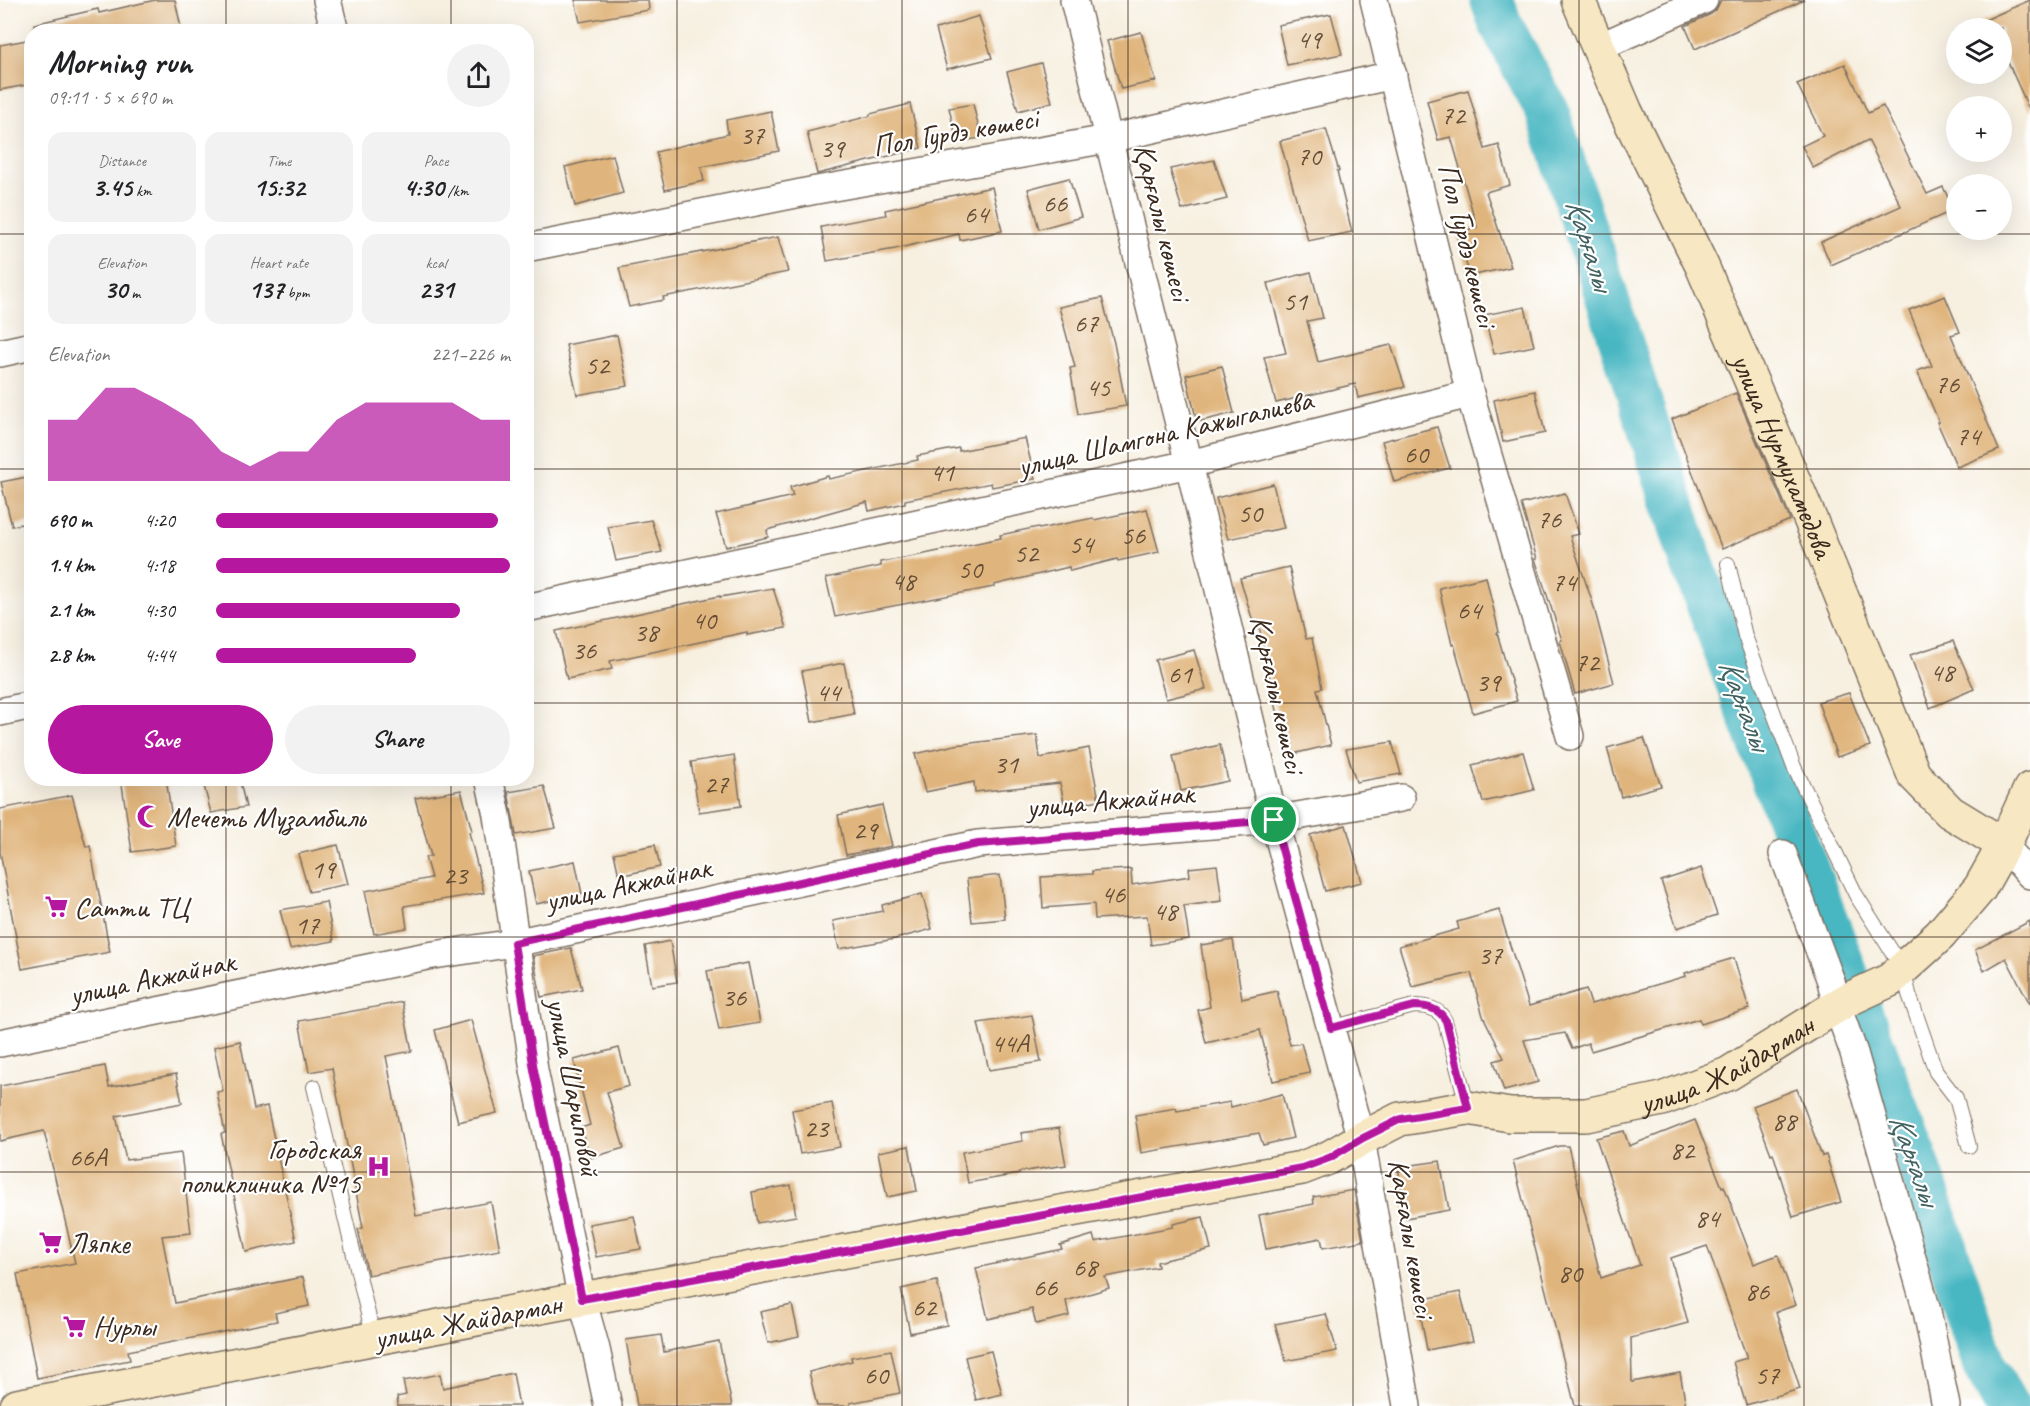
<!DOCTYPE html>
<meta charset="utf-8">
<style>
:root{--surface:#fff;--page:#f2f2f2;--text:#202124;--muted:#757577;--accent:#b5179e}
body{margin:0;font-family:Caveat,sans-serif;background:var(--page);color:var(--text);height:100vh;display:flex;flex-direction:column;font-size:22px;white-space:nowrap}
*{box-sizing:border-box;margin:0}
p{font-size:20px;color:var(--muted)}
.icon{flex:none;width:33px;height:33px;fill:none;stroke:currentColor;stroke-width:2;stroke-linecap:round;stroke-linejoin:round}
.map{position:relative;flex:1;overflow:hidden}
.details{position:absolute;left:24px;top:24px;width:510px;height:762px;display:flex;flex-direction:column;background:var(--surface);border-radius:24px;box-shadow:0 6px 24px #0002}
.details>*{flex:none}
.tools{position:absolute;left:1946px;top:18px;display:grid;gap:12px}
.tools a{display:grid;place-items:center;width:66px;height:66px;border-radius:50%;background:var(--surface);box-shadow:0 6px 24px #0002;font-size:30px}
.pin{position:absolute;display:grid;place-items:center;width:51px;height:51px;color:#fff;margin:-26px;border:3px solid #fff;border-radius:50%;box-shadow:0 2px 6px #0007}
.round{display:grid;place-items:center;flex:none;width:63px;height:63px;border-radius:32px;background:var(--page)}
.summary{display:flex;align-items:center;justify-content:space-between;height:102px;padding:0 24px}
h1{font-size:33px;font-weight:600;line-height:45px}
.figures{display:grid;grid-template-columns:repeat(3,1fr);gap:9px;height:102px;padding:6px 24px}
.figures div{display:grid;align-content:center;border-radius:15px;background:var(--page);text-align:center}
.figures b{font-size:26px;font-weight:600}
.figures small{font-size:16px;font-weight:400}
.figures p{font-size:16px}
.chart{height:168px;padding:12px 24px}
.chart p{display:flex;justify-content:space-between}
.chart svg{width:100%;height:108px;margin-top:6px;fill:var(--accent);opacity:.7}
.primary-button{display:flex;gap:12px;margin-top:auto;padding:12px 24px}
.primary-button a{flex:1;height:69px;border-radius:36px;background:var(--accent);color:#fff;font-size:24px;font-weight:600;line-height:69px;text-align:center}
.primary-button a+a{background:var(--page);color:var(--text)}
ul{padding:0 24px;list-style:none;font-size:20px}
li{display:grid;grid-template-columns:96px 72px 1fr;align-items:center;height:45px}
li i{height:15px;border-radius:8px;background:var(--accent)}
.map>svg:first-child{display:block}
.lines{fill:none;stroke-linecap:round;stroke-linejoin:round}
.river{stroke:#48b7c2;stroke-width:44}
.building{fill:#e0b57d}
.lane-casing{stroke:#7d6f62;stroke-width:16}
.street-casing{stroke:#7d6f62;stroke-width:30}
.secondary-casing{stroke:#7d6f62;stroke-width:36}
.lane{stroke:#fff;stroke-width:14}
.street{stroke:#fff;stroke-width:27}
.secondary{stroke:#f7e8c3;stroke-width:33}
.route-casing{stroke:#fff;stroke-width:12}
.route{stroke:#b5179e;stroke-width:8}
.grid{fill:none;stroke:#3b2a1e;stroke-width:1.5;stroke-opacity:0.55}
.labels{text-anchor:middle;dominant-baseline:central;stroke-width:4.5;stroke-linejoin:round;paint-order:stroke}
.number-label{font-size:27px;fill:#644d36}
.street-label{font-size:30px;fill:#3b2a1e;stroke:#fff}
.poi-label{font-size:30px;fill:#3b2a1e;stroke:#fff;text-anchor:start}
.water-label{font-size:32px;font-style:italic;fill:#406260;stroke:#fff}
</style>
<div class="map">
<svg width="2030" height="1406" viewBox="0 0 2030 1406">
<rect width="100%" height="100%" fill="#fff"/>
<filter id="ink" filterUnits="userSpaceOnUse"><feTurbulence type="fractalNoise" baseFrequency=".0167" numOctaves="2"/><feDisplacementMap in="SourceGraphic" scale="12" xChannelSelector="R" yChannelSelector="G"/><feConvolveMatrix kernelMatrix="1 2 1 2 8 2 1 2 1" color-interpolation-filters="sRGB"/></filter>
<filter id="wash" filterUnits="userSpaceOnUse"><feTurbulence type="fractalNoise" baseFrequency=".008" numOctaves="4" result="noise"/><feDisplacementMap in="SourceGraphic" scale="24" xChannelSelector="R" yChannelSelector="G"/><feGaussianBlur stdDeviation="1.35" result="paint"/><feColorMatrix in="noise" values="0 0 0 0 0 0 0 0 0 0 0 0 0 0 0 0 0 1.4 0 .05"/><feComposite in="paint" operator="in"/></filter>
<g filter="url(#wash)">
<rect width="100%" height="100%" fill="#f7f0e1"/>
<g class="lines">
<!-- river -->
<path class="river" d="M1492,0L1500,23L1548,113L1691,560L1918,1164L1985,1367L2007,1406"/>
</g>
<g id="blocks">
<!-- building -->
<g class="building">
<path d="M155,0H175L182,32H35L34,24L98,9L99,13Z"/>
<path d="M575,0H648L649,10L580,22Z"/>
<path d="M1721,0H1804L1695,49L1685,26L1711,14L1716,10Z"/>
<path d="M2030,0V111L2001,47V28H1967Z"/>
<path d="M1331,14L1342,54L1287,65L1278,25Z"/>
<path d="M979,16L992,58L947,69L936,29Z"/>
<path d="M1141,32L1156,81L1121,89L1107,41Z"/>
<path d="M32,39V84L0,90V45Z"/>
<path d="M1041,63L1052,102L1018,111L1007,72Z"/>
<path d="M1845,64L1868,113L1883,106L1927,194L1943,187L1954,210L1831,265L1821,242L1901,206L1868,140L1813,168L1802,146L1823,136L1797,84Z"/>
<path d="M1468,90L1485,149L1499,145L1510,185L1486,192L1511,267L1470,276L1457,233L1477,227L1451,137L1438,140L1427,101Z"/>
<path d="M910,104L921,148L817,174L807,132L870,116V114Z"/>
<path d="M973,104L981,138L957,142L949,108Z"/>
<path d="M771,111L779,151L701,167L704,181L665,190L656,152L728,134L726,120Z"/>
<path d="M1326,129L1339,171H1337L1352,232L1308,241L1280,141Z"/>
<path d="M613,155L623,193L575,206L565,167Z"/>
<path d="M1214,160L1227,199L1182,210L1170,169Z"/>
<path d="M1069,178L1081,217L1039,229L1028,189Z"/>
<path d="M992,187L1002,231L960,240L959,234L895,249L827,261L821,227L886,215L885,210Z"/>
<path d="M778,237L788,272L663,297L664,300L629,307L619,268Z"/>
<path d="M1311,272L1323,318L1307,321L1318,362L1391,345L1405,387L1358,398L1355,384L1276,403L1264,357L1286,353L1268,283Z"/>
<path d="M1945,296L1960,332L1951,335L1999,450L1957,467L1937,422H1939L1917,371L1932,366L1909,310Z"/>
<path d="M1102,298L1114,343L1126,406L1078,414L1070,368L1075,367L1059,307Z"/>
<path d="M1525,307L1534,346L1494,354L1484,315Z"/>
<path d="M617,335L628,386L577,395L566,345Z"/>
<path d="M1222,366L1234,413L1197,422L1186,375Z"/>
<path d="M1535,391L1545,433L1503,442L1494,400Z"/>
<path d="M1736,393L1790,520L1722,549L1672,419Z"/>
<path d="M1437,427L1450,468L1394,482L1382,441Z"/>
<path d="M1025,438L1035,479L992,487L991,483L905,500V503L869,511L867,502L767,530L768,537L726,547L716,514L793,496L790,487L828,476L829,479L918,460L917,456L959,448V451Z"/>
<path d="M32,476V522L12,526L1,482Z"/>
<path d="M1273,484L1284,528L1228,539L1216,498Z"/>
<path d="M1565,493L1579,534L1570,536L1593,604L1614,683L1575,694L1560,641L1562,640L1535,559H1537L1521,504Z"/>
<path d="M1147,509L1159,552L1118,561L1117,559L1070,571L1069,567L994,585V587L835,617L826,578L881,566L880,562L915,556L1001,538L1000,535L1038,527L1039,529L1093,518L1094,520Z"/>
<path d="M651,520L662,552L616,561L608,527Z"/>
<path d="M1289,567L1306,639L1312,638L1322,688L1317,689L1331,745L1288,755L1274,698L1258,621L1253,622L1240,578Z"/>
<path d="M1486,577L1499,632L1497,633L1517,701L1473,713L1454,644L1452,645L1439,588Z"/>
<path d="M773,588L786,628L747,635V632L610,661L612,669L567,679L556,631L720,596V597Z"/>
<path d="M1953,641L1974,689L1930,708L1910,655Z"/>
<path d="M1194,650L1206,689L1166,699L1155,660Z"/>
<path d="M844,663L854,714L812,722L802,671Z"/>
<path d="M1849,693L1870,746L1837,757L1818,702Z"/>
<path d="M1037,735L1040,758L1089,748L1099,800L1065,807L1060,783L975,792L974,782L925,792L915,754L955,745Z"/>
<path d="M1644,738L1661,786L1621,797L1607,748Z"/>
<path d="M1392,742L1401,774L1356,782L1346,749Z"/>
<path d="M1220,745L1228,781L1181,791L1173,756Z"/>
<path d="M1523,752L1534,790L1483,802L1472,765Z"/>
<path d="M734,755L741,806L699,812L691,762Z"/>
<path d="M121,778H166L176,846L132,852Z"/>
<path d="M202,778H239L246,807L211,813Z"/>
<path d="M544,786L556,828L516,835L508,792Z"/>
<path d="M461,790L472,831L469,832L484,893L404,906L407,928L374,934L365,891L431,878L425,857L431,856L415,798Z"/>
<path d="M72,795L86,847L90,846L110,952L22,969L0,852V809Z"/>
<path d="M882,805L892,846L846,855L838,815Z"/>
<path d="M1346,825L1362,882L1325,891L1310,835Z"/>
<path d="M338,845L348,884L309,892L298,854Z"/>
<path d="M655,845L660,867L619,876L614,853Z"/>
<path d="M575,861L582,894L536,904L529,871Z"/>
<path d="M1217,865L1222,901L1184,906L1189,939L1151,945L1147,916L1095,919L1094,904L1043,908L1041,877L1092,874V871L1131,869L1132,885L1190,876L1189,868Z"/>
<path d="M1701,868L1717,915L1677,928L1661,881Z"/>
<path d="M1000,875L1005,919L972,922L967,879Z"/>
<path d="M922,894L932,929L895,939L839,949L833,921L883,911L882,905Z"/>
<path d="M326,902L334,941L290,949L280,910Z"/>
<path d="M1499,910L1529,1006L1586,989L1591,1004L1686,976L1685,973L1734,958L1749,1009L1701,1024L1699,1019L1591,1051L1588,1043L1572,1049L1565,1033L1524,1040L1538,1082L1504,1091L1494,1061L1504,1058L1483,1016L1471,973L1412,987L1399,946L1459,929L1457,922Z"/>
<path d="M2030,921V1004L2006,958L1984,971L1975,950Z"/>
<path d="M1233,940L1242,999L1277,991L1290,1045L1301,1043L1310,1073L1273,1081L1260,1030L1206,1043L1198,1010L1210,1007L1201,945Z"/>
<path d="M670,941L677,982L652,986L645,946Z"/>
<path d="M571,948L582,989L541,997L533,956Z"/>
<path d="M748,963L760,1023L719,1030L707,971Z"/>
<path d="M402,1002L412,1051L386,1056L416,1216L491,1202L500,1250L368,1275L358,1229L363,1228L332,1068L309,1072L299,1021Z"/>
<path d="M1032,1015L1041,1062L989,1070L978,1023Z"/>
<path d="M471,1020L497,1113L458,1122L435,1030Z"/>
<path d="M240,1041L254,1109L267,1106L296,1241L246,1252L221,1134L225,1133L217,1092L223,1091L214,1047Z"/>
<path d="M619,1048L629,1086L607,1092L624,1148L590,1158L581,1128L590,1125L574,1060Z"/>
<path d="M105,1066L109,1087L176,1074L182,1103L116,1116L126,1160L181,1153L191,1233L162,1236L175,1303L303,1277L309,1306L275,1313L277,1321L128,1351L130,1360L37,1378L17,1274L75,1263L44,1131L0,1141V1086Z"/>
<path d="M1797,1089L1822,1156L1826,1155L1841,1202L1793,1217L1773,1153L1771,1154L1753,1106Z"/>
<path d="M1282,1094L1293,1138L1263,1145L1259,1133L1141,1153L1135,1115L1176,1108L1177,1111L1230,1102L1231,1107Z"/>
<path d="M832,1103L840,1147L800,1154L792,1110Z"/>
<path d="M1695,1120L1722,1187L1724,1186L1754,1264L1778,1255L1796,1305L1776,1312L1800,1389L1746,1405L1733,1362L1747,1358L1707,1246L1671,1258L1688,1323L1631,1338L1632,1382L1680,1373L1686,1406H1575L1513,1161L1559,1146H1568L1601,1278L1640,1265L1596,1138L1624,1131L1629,1146Z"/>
<path d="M1059,1128L1066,1165L1019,1172V1174L968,1183L962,1152L1023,1141L1021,1133Z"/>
<path d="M909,1146L917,1191L887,1197L878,1152Z"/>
<path d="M1440,1161L1449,1210L1406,1218L1398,1167Z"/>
<path d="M791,1185L796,1216L757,1223L752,1192Z"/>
<path d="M1354,1190L1363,1241L1323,1248L1321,1238L1266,1249L1259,1215L1314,1204L1313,1197Z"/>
<path d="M634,1216L641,1249L596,1257L589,1224Z"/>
<path d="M1203,1217L1211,1249L1157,1262L1158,1267L1105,1277L1109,1288L1066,1301L1069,1316L1036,1324L1032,1309L988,1319L976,1268L1062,1249L1060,1245L1093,1235L1095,1242L1173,1227V1224Z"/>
<path d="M937,1281L947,1325L910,1333L901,1289Z"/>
<path d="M1460,1292L1473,1341L1427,1350L1418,1300Z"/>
<path d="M792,1305L799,1336L768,1343L760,1312Z"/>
<path d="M1326,1314L1337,1351L1286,1361L1275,1324Z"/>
<path d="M661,1335L664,1352L719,1341L732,1406H637L626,1340Z"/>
<path d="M891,1350L900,1393L850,1403V1406H817L809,1372L852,1361L851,1357Z"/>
<path d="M991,1351L1002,1394L976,1400L965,1357Z"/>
<path d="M513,1373L519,1406H398L397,1397L406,1395L403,1381L440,1374L443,1388Z"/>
</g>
</g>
</g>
<g filter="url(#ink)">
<use href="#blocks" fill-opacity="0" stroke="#7d6f62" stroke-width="1.5"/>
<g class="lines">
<defs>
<g id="lane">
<path d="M1728,564L1745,636L1794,767L1856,895L1903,969L1909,994L1936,1072L1956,1098L1969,1146"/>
<path d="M1331,1028L1414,1006C1427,1006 1439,1008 1445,1021L1468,1108"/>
<path d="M314,1087L374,1339"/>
</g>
<g id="street">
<path d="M327,0L335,32"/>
<path d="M1074,0L1189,464L1274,820L1361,1139L1407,1406"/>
<path d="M1374,0L1470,394L1570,736"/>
<path d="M1599,47L1704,0"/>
<path d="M526,248L811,191L1108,139L1393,75"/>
<path d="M0,353L32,346"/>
<path d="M526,608L1189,464L1470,394"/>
<path d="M0,712L32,705"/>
<path d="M489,778L497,815L534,1070L582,1299L596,1349L608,1406"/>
<path d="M2004,845L2030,875"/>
<path d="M1783,854L1831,981L1837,1006L1854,1053L1927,1311L1946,1406"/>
<path d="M0,1043L427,956L514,943L978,844L1274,820L1401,798"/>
</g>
<g id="secondary">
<path id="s1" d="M1578,0L1626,112L1702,266L1811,521L1914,775L1950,812L2004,845"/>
<path id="s2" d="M17,1406L582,1299L1302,1168L1328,1158L1361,1139L1400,1119L1468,1108L1510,1115H1586L1662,1099L1728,1074L1845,1001L1890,980L1940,935L1980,888L2004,845L2030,789"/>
</g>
</defs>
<!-- lane casing -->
<use href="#lane" class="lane-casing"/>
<!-- street casing -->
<use href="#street" class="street-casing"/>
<!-- secondary casing -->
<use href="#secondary" class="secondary-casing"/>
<!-- lane -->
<use href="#lane" class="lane"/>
<!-- street -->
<use href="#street" class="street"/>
<!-- secondary -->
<use href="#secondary" class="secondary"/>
</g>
</g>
<g class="lines" filter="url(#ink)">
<defs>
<path id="route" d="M1274,820L1331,1028L1414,1006C1427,1006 1439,1008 1446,1021L1468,1108L1401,1119L1361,1139L1329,1158L1302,1168L582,1299L534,1070L514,943L978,844Z"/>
</defs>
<!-- route casing -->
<use href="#route" class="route-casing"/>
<!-- route -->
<use href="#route" class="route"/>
</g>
<!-- grid -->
<path class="grid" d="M226,0V32M451,0V32M677,0V1406M902,0V1406M1128,0V1406M1353,0V1406M1579,0V1406M1804,0V1406M0,234H32M526,234H2030M0,469H32M526,469H2030M0,703H32M526,703H2030M226,778V1406M451,778V1406M0,937H2030M0,1172H2030"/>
<!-- icons -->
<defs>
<symbol id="mosque-bare" viewBox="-9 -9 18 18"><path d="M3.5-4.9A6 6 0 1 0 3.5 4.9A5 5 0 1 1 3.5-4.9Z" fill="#b5179e" stroke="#fff" stroke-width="2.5" paint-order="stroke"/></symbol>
<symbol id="supermarket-bare" viewBox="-9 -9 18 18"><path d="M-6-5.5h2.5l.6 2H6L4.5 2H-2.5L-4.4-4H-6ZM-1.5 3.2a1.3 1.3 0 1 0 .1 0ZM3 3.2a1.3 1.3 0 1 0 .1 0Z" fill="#b5179e" stroke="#fff" stroke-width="2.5" paint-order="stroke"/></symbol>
<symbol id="hospital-bare" viewBox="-9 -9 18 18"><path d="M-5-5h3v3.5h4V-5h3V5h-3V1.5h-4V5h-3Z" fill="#b5179e" stroke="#fff" stroke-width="2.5" paint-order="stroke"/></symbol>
</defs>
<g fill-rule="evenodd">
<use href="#mosque-bare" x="132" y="800" width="33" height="33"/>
<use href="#supermarket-bare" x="40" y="890" width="33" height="33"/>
<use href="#hospital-bare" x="362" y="1150" width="33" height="33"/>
<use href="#supermarket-bare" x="34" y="1226" width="33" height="33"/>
<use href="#supermarket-bare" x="58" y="1310" width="33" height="33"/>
</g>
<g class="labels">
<!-- number labels -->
<g class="number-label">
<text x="1309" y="39">49</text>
<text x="1453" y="115">72</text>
<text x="752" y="135">37</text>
<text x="832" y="148">39</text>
<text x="1309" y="156">70</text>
<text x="1055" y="203">66</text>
<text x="976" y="214">64</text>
<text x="1295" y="301">51</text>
<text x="1086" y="323">67</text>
<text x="597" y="365">52</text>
<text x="1947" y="384">76</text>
<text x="1098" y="387">45</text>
<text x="1968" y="436">74</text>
<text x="1416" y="454">60</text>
<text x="942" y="472">41</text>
<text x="1250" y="513">50</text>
<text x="1549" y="519">76</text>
<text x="1133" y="535">56</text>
<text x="1081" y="544">54</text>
<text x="1026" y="553">52</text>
<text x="970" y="569">50</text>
<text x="903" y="581">48</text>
<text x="1564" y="582">74</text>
<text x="1469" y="610">64</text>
<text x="704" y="620">40</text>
<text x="646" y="632">38</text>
<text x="584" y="650">36</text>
<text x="1587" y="662">72</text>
<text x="1942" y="672">48</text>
<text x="1180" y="674">61</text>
<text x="1488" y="682">39</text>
<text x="828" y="692">44</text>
<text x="1006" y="764">31</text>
<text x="716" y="784">27</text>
<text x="865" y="830">29</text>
<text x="323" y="869">19</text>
<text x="455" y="875">23</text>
<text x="1113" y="894">46</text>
<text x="1165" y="911">48</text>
<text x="307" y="925">17</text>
<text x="1490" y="955">37</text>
<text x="734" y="997">36</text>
<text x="1010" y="1043">44А</text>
<text x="1784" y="1121">88</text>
<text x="816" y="1128">23</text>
<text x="1682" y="1150">82</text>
<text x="88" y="1157">66А</text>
<text x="1707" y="1218">84</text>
<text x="1085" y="1267">68</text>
<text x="1570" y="1273">80</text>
<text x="1045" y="1287">66</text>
<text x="1757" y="1291">86</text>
<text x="924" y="1307">62</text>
<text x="876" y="1375">60</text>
<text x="1767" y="1375">57</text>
</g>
<!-- street labels -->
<g class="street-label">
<text transform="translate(955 132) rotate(-10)">Пол Гурдэ көшесі</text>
<text transform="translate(1163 222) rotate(76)">Қарғалы көшесі</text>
<text transform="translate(1468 245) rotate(76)">Пол Гурдэ көшесі</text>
<text transform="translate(1165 433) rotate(-13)">улица Шамгона Кажыгалиева</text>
<text stroke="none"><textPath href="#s1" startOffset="500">улица Нурмухамедова</textPath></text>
<text transform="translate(1278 694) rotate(77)">Қарғалы көшесі</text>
<text transform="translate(1110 800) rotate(-5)">улица Акжайнак</text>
<text transform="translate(628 884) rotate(-12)">улица Акжайнак</text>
<text transform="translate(152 978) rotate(-12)">улица Акжайнак</text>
<text stroke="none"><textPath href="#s2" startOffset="1755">улица Жайдарман</textPath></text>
<text transform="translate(574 1087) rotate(79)">улица Шариповой</text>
<text transform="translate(1412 1238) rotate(80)">Қарғалы көшесі</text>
<text transform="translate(468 1321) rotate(-11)">улица Жайдарман</text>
</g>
<!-- poi labels -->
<g class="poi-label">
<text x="167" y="817">Мечеть Музамбиль</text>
<text x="74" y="907">Сатти ТЦ</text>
<text x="361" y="1149" text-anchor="end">Городская<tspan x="361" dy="34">поликлиника №15</tspan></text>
<text x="68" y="1243">Ляпке</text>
<text x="93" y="1326">Нурлы</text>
</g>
<!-- water labels -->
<g class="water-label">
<text transform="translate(1590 244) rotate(72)">Қарғалы</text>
<text transform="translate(1745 704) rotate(69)">Қарғалы</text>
<text transform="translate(1915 1159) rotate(70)">Қарғалы</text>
</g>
</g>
</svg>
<div class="tools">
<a><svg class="icon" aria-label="layers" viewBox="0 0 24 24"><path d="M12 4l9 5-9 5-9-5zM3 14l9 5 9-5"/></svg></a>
<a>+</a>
<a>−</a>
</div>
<div class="pin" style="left:1274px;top:820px;background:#1e9e55"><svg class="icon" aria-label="arrive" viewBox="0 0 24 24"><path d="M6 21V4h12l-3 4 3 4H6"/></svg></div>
<section class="details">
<div class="summary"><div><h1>Morning run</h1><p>09:11 · 5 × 690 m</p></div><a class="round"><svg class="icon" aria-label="share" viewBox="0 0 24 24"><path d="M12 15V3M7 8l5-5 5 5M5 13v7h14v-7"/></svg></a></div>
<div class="figures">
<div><p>Distance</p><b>3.45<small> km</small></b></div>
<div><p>Time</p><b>15:32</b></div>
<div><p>Pace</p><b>4:30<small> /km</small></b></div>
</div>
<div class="figures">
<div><p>Elevation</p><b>30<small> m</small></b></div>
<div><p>Heart rate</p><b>137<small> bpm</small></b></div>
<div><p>kcal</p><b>231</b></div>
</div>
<div class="chart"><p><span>Elevation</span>221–226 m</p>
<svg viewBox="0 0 160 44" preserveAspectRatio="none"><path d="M0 44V19L10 19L20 6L30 6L40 12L50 19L60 32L70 38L80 32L90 32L100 19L110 12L120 12L130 12L140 12L150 19L160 19V44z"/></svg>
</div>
<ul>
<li><b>690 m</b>4:20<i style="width:96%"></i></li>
<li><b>1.4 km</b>4:18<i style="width:100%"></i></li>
<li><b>2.1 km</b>4:30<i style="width:83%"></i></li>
<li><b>2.8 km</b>4:44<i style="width:68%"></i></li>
</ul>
<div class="primary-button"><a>Save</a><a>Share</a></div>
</section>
</div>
